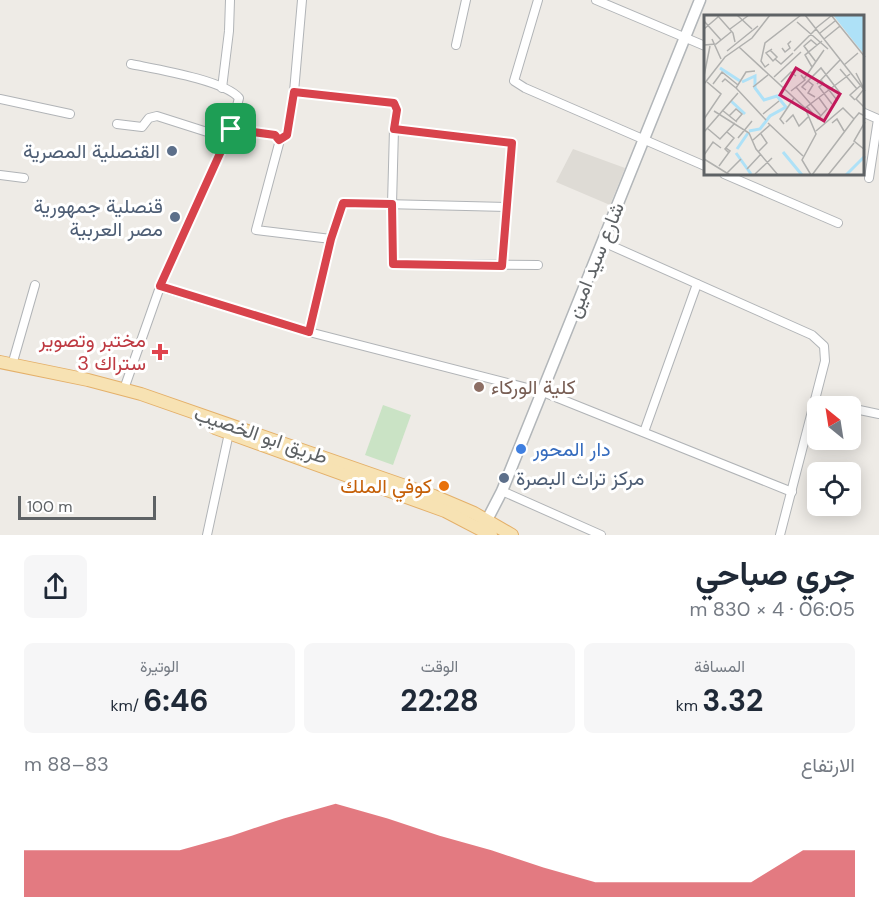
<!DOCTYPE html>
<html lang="ar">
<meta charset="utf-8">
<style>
:root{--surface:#fff;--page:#f6f6f7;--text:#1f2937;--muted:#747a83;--accent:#d8434c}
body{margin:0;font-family:"DM Sans",Vazirmatn,sans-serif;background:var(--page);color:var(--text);direction:rtl;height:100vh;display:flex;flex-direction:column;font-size:22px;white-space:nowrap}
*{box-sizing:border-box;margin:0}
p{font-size:20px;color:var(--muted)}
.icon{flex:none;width:33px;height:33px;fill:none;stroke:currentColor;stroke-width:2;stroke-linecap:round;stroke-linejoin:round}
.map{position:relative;height:535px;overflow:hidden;direction:ltr}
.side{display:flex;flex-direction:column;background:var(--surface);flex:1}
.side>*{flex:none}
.needle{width:39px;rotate:330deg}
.tools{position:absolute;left:807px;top:396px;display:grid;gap:12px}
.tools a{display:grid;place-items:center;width:54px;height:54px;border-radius:9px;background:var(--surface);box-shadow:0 3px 15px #0003;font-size:30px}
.scale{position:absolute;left:18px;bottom:15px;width:138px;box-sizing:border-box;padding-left:6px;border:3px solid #5e6265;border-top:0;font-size:16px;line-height:21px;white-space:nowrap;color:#5e6265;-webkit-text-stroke:4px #fff;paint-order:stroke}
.pin{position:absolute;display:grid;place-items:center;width:51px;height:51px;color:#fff;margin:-26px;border-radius:12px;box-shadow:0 3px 9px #0006}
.round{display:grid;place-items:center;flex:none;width:63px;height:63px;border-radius:9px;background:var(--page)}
.summary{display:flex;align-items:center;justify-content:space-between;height:102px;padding:0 24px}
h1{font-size:33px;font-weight:700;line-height:45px}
.metrics{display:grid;grid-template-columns:repeat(3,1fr);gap:9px;height:102px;padding:6px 24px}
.metrics div{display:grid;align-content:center;border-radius:9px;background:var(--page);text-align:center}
.metrics b{font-size:30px;font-weight:700}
.metrics small{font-size:16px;font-weight:400}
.metrics p{font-size:16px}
.chart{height:168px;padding:12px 24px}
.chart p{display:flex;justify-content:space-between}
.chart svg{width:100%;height:108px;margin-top:6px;fill:var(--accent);opacity:.7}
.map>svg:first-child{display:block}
.education{fill:#dedbd5}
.green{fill:#cae3c5}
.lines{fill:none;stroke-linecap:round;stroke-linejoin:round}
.street-casing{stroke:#b1b4b7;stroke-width:10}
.secondary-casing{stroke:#b2b6b9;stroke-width:13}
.primary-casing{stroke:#e4b06a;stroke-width:14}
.street{stroke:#fff;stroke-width:8}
.secondary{stroke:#fff;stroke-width:10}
.primary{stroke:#f7e2b3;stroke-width:12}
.route-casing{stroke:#fff;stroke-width:12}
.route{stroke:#d8434c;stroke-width:8}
.service-dot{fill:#5c6f8a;stroke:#fff;stroke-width:2}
.health-dot{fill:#e0444e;stroke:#fff;stroke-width:2}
.education-dot{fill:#8d6e63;stroke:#fff;stroke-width:2}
.shop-dot{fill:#3f7fe0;stroke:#fff;stroke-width:2}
.food-dot{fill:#e8710a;stroke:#fff;stroke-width:2}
.labels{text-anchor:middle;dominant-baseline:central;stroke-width:6;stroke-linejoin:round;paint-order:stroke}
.service-label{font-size:20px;fill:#4e5e75;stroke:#fff;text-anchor:end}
.street-label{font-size:20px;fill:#5e6265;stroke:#fff}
.health-label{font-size:20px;fill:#be3a42;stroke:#fff;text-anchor:end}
.education-label{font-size:20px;fill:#785e54;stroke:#fff;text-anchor:start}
.shop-label{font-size:20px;fill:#366cbe;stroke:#fff;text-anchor:start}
.food-label{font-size:20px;fill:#c56008;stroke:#fff;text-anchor:end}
.inset-river{fill:none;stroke:#aee1f7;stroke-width:3}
.inset-road{fill:none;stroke:#b0b0ae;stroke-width:1.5}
.view{fill:#c2185b;fill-opacity:0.15;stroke:#c2185b;stroke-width:3}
.inset-edge{fill:none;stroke:#5e6265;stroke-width:3}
</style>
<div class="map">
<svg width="879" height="535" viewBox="0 0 879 535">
<rect width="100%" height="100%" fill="#eeebe6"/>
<!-- education -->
<path class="education" d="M573,149L625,168L610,205L556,182Z"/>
<!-- green -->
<path class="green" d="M383,405L411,415L393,465L365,455Z"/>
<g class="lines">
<defs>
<g id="street">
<path d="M302,0L294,92L287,135L280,140L256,230L331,239"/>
<path d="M538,0L514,81L525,88L705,166"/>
<path d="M596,0L705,46"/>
<path d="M456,45L466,0"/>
<path d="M222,88L229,31L230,0"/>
<path d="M294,92L394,103L397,110L394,129L392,204L393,264L538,265"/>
<path d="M0,99L70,114"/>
<path d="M862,112L878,119L869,178"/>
<path d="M117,124L142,127L149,118L157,116L226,138"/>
<path d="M231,129L275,135L280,140"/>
<path d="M394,129L512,143L502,266"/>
<path d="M724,174L838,223"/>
<path d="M0,175L24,178"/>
<path d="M603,242L812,335L824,346L825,361L780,535"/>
<path d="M160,287L309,332L543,392L792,492"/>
<path d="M309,332L331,239L343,203L507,207"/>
<path d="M12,365L35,285"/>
<path d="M124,389L160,287L231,129L239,98C224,80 155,69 131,64"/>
<path d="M815,401L843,406"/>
<path d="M850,408L879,414"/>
<path d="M644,432L697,284"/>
<path d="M502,491L601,535"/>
<path d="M207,535L229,433"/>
</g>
<path id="secondary" d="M487,520L502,491L700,0"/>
<g id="primary">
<path d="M0,362L88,380L141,394L434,496L474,513L512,535"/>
<path d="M215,428L445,511L491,535"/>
</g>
</defs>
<!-- street casing -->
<use href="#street" class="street-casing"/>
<!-- secondary casing -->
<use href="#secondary" class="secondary-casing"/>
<!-- primary casing -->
<use href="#primary" class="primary-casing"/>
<!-- street -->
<use href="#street" class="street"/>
<!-- secondary -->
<use href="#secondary" class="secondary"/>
<!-- primary -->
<use href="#primary" class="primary"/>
</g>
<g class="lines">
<defs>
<path id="route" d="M294,92L394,103L397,110L394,129L512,143L502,266L393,264L392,204L343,203L331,239L309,332L160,286L231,129L275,135L279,140L287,135Z"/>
</defs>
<!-- route casing -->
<use href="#route" class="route-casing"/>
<!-- route -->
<use href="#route" class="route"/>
</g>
<!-- markers -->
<g class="service-dot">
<circle cx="172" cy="151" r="6"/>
<circle cx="175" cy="217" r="6"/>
<circle cx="504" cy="478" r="6"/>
</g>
<path class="health-dot" d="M157 343h6v6h6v6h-6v6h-6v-6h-6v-6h6z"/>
<circle class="education-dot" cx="479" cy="387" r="6"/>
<circle class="shop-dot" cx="521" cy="449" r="6"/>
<circle class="food-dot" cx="444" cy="486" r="6"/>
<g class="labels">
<!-- service labels -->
<g class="service-label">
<text x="160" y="151">القنصلية المصرية</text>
<text x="163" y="206">قنصلية جمهورية<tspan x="163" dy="23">مصر العربية</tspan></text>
<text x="516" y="478" text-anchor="start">مركز تراث البصرة</text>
</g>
<!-- street labels -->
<g class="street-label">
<text transform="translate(595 260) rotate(-68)">شارع سيد امين</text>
<text transform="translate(261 435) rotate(19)">طريق ابو الخصيب</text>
</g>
<!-- health labels -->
<g class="health-label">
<text x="146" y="340">مختبر وتصوير<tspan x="146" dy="23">ستراك 3</tspan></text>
</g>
<!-- education labels -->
<g class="education-label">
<text x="491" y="387">كلية الوركاء</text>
</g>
<!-- shop labels -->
<g class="shop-label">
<text x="533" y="449">دار المحور</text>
</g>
<!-- food labels -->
<g class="food-label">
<text x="432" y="486">كوفي الملك</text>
</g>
</g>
<!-- overview -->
<g transform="translate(704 15)">
<rect width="160" height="160" fill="#eeebe6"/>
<path d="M129,0H160V39L151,28Z" fill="#aee1f7"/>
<path class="inset-river" d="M16,53L36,66M38,67L51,61V73L60,85L73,81L82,92L66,101L56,114L45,116M27,86L41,99M33,134L44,118M79,137L98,160M32,138L47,159M142,160L161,141"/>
<path class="inset-road" d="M13,0L29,18L31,27M33,0L48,14M101,0L161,76M127,0L161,42M0,6L17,25M93,7L124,34M112,13L127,1M0,14L14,2M26,14L45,0M116,18L131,6M8,24L17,44M120,24L136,11M0,30L12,29L27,17M35,32L101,93L112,119L98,145L107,160M78,33L81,37L86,33L84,29L87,26M66,35L73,42L69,46L62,38L68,34M23,36L54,11M90,36L112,14M71,44L77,49L89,38M112,47L100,31L107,25L113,30M65,49L61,52L57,46L61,28L97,0M140,50L154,38M108,52L101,40L118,26M136,54L153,74M51,56L42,57L32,73L62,105M152,58L160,74L152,84L161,93M0,61L6,31M70,62L97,37M100,64L120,35M117,65L133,85L130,87M104,66L109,70L104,78L111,82M18,67L21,64L32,73M77,67L87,57L92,61M120,68L115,72L128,89M0,69L21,42L48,23L66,0M9,69L18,57L34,70M113,69L136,45M49,72L64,60M92,72L117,101M102,75L98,72L117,53L136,78M87,76L101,65L97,60M151,85L146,80L156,71M103,92L114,104L123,94L115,83M101,93L146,59M18,95L33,107M10,96L45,118L52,134L74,160M59,99L75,86M25,101L32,94L38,99L32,106M0,104L17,79L3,67M82,107L89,100L95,111L104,102M161,107L150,126L161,135M64,108L99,141M128,108L133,104L140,116M80,109L76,104L90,83M3,113L16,124L31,108M112,116L139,93L150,104L155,98L161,101M0,117L34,78M23,117L30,123L21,134L25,138M34,123L48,106M49,125L66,110M54,137L63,128L57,119M0,140L9,127L17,133M0,144L26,160M15,151L26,136L22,133M43,154L57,139M23,158L37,144M51,159L68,143M108,160L150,104M124,160L150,128"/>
<path class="view" d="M92,53L136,79L120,106L76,80Z"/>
<rect width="160" height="160" class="inset-edge"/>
</g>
</svg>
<div class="tools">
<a><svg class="needle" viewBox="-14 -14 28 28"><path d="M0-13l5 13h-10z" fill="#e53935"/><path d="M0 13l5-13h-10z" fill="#747a83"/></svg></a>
<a><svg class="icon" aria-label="locate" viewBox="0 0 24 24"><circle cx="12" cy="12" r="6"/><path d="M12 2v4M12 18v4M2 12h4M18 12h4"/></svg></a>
</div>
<div class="scale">100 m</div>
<div class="pin" style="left:231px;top:129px;background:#1e9e55"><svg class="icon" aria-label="arrive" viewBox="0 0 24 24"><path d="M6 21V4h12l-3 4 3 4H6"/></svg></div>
</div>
<section class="side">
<div class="summary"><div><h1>جري صباحي</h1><p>06:05 · 4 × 830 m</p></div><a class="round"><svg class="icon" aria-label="share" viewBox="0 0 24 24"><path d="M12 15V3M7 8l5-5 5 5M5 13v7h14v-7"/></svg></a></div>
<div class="metrics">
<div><p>المسافة</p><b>3.32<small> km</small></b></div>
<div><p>الوقت</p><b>22:28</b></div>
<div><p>الوتيرة</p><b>6:46<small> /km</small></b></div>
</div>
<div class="chart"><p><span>الارتفاع</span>83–88 m</p>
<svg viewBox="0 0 160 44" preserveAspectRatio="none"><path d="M0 44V25L10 25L20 25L30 25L40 19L50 12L60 6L70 12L80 19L90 25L100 32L110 38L120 38L130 38L140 38L150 25L160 25V44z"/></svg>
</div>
</section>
